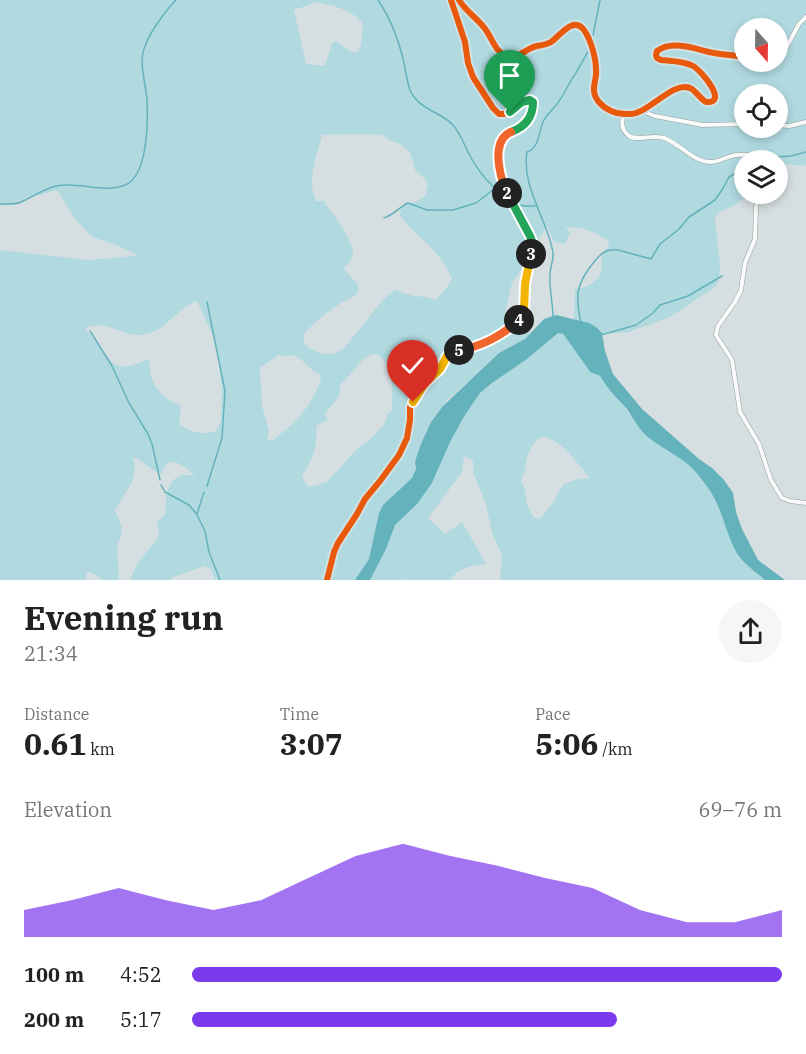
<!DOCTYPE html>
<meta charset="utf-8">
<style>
:root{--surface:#fff;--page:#f6f6f6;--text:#222;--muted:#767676;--accent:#7c3aed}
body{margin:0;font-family:"IBM Plex Serif",serif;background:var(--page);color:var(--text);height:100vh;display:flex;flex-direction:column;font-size:22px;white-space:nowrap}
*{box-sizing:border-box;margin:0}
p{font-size:20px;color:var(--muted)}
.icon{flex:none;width:33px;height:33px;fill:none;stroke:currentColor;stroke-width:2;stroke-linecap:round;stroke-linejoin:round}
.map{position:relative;height:580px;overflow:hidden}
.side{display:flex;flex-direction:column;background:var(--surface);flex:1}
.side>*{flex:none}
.needle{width:39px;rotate:160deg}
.buttons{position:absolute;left:734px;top:18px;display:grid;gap:12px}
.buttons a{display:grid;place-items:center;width:54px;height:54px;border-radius:50%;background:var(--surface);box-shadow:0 3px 9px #0003;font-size:30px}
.pin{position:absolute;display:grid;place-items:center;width:51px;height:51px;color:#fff;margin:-62px -26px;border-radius:50% 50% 50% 0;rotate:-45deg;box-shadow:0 0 6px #0007}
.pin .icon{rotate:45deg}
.km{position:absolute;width:30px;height:30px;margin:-15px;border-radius:50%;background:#222;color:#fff;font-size:16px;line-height:30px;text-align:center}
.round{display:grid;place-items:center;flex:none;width:63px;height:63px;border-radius:32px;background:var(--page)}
.head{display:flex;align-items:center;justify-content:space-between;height:102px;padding:0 24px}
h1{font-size:33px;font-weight:800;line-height:45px}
.stats{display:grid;grid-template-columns:repeat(3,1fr);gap:9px;height:102px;padding:6px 24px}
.stats div{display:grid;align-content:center}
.stats b{font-size:30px;font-weight:800}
.stats small{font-size:16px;font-weight:400}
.stats p{font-size:16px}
.chart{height:168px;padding:12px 24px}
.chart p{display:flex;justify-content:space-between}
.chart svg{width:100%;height:108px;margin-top:6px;fill:var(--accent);opacity:.7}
ul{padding:0 24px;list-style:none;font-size:20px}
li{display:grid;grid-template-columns:96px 72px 1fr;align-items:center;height:45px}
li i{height:15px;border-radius:8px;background:var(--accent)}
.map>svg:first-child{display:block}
.green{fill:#b0dae0;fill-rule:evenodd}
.water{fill:#64b2bc}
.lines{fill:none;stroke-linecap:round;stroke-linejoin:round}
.stream{stroke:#64b2bc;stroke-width:1.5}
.river{stroke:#64b2bc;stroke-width:8}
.minor-casing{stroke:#969d9e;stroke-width:5}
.minor{stroke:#f9fafa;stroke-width:4}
.cycleway-casing{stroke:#d0e2e5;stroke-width:10}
.cycleway{stroke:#e8590c;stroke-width:6}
.split-1-casing{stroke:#fff;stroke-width:12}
.split-2-casing{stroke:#fff;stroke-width:12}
.split-3-casing{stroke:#fff;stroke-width:12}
.split-4-casing{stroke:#fff;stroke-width:12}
.split-5-casing{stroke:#fff;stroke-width:12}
.split-6-casing{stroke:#fff;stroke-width:12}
.split-1{stroke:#22a559;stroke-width:8}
.split-2{stroke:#f0652b;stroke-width:8}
.split-3{stroke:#22a559;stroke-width:8}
.split-4{stroke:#f5b400;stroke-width:8}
.split-5{stroke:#f0652b;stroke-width:8}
.split-6{stroke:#f5b400;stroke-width:8}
</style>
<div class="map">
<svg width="806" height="580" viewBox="0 0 806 580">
<rect width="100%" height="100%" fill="#d5dee0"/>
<!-- green -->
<g class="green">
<path d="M0,0H806V166L787,164L777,167V160H744V194H751L733,206L721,211L715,217C715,234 725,273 716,286L670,317L628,332L620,333H602C593,323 587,323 574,320L575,290L588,286L599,277L601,271L602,256L610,242C596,232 583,227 566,227L570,233L565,244L555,242L552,238L547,225L523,267L512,283L505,314L516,318L520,331L531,332L525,339L499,353L489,362L474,377L447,400L437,413L431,422L421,444L415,461L416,469L412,478L383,505L379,513L369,559L355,580H215L211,569L204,566L171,578V580H130L137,564L157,539L159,533L157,523L166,513C165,501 166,481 180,476C184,474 191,476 195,476C189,471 176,457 167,464C164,466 163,470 162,474C151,471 144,461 133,457L135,470L132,482L115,510L122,528L121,536L117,546L119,580H102L96,575L87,571L86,580H0V250L88,260L134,256L137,255L117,245L92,237L76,220L57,190L0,206ZM317,2C334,6 352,9 363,24L361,45L358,52H351L336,41L332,43L325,66L306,64L294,10ZM744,28H777V62H744ZM744,94H777V128H744ZM364,134L382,135L391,141L400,144L410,152L415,170L426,180L428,185L425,196L416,202L404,205L401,208L400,216C417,237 442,252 452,279L447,287L436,300L422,296L416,297L395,290C382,297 365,324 354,336C349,341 346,347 341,350C329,359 315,352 305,345L303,336C309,325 333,308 344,301C351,298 356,297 359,290L358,285L344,269C346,266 351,261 352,257C358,243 331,214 324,201H316C306,179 317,157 322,135ZM197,301L216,343L222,388L221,421L216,431C203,436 191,432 179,424L181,406C160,396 148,384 150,359C136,363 123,372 111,362L85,328C108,319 119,336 140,335C165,334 177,307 197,301ZM280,354L281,356C285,356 288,355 292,355C304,358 310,372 321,375C321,388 305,412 295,421C289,428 280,434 273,440L269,441L267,439L269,431L262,406L260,368ZM374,354C393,357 393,394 392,410L386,416L387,418L383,426L367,442L359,447L327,482L310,487L305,483L302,476C313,460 318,445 316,426L328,420L325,413C332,405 342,397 340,385C345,380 350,375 354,370C361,362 363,357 374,354Z"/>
<path d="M558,332C578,334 597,373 609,389C614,396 621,402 627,410C634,419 640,430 649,438C662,448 679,456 691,467C697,473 703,481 708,488C723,508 725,534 738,555C745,565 756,572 765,580H500L502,555L492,533L486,504L473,472V460L464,456L462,472L428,518L445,534L462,522L486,564C472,566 458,567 451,580H407L400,579L399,580H370L386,549L395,525L432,483L451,440L465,415L480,393L492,383L527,359ZM546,437C566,445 576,462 590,478L578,479L564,484L558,493L555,500L540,519L534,518L527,505L524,487L521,481C529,464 523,453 539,438Z"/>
</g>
<!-- water -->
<path class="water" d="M556,315L589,323L596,327L602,333L605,351L613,374L642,409L699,459L712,468L724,480L733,493L736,512L742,529L758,560L785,580H765C756,572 745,565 738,555C725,534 723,508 708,488C703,481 697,473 691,467C679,456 662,448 649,438C639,430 634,419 627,409C621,402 614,396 609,389C597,374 578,333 558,333L527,359L492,383L480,393L465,415L451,440L432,483L417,504L395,525L386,549L370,580H355L369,559L379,513L383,505L412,478L416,469L415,461L421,444L431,422L442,407L499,353L525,339L544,319Z"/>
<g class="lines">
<!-- stream -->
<g class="stream">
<path d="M378,0C391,19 399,41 404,63C406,72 407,81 410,90C419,110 439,111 452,124C460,132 463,142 468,152C477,170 489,185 506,197"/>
<path d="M592,40L600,0"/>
<path d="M775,157L791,156L806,152"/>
<path d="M513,203L524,206H535"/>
<path d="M0,204C7,204 16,205 23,201C34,196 44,189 56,186C79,181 102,194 125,185C148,176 148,121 147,100C146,83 138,63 145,46C150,32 166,10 176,0"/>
<path d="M384,218C394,215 399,207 408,203L427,210H453L476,203L494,189"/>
<path d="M207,302L225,391L222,438L207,486"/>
<path d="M553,318C553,303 549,289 550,275C550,267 554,260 553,252C547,219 521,186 527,152C540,148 538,131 544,120C548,113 555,108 559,101C565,93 568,84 574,76C579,67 584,60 588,51"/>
<path d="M581,323C575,295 576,284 594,262C601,253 606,249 618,250L651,259L660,244L679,229L689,217L715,200L722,190L729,177L744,168"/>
<path d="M90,331L112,366L129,403L148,434L152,444L160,480"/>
<path d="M601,335L636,325L653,313L660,305L688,296L722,276"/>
<path d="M161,485L165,492L189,505L196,513L205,531L209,552L220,580"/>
<path d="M197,514L204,492"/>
</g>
<!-- river -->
<path class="river" d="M566,331L593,369L605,373"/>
<defs>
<g id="minor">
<path d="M459,0C465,10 474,16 482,25C493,37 492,49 508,58C520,58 526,48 537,46C542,45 546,45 551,42C559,37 573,15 584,30C591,40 596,58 596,70C597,76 594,82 594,88C593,101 606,110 617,113C623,114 630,115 636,113C652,109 676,79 692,89C697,93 701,99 706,102C729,104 702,71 693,66C684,61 671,61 661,60L657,58L656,55L657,51C673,39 697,50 714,53C724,55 734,55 744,57"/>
<path d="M777,54L786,48L799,24L806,17"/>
<path d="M642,111L655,116L703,125L744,124"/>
<path d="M624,114C621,122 621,129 628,135C635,142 652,134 664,138C679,143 692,161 709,162C718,163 727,156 736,155C746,154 758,156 769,156L773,160"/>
<path d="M777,125L789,126L806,122"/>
<path d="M759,194L756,207L755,239L745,263L741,290L735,302L718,326L716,335L732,360L740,412L759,444L771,480L782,498L790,501L806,503"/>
<path d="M327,580L334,552L338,543L357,514L365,499L380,481L399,455L407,438L410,420V407L413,402L421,388L440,369L450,353L465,349L498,336L518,321L524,312L526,284L532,241L528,229L512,203L503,184L498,164L499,150L505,136L508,133L522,128L526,123L532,113L533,105L531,100L528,99L522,102L510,112L504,114H499L493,108L473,77L468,63L465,42L451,0"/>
</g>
</defs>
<!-- minor casing -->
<use href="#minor" class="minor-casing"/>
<!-- minor -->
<use href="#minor" class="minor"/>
<defs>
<g id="cycleway">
<path d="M459,0C465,10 474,16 482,25C493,37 492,49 508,58C520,58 526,48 537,46C542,45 546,45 551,42C559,37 573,15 584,30C591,40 596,58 596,70C597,76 594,82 594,88C593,101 606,110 617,113C623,114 630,115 636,113C652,109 676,79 692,89C697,93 701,99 706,102C729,104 702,71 693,66C684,61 671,61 661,60L657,58L656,55L657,51C673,39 697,50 714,53C724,55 734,55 744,57"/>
<path d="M327,580L334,552L338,543L357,514L365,499L380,481L399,455L407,438L410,420V407L413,402L421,388L440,369L450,353L465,349L498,336L518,321L524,312L526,284L532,241L528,229L512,203L503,184L498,164L499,150L505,136L508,133L522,128L526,123L532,113L533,105L531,100L528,99L522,102L510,112L504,114H499L493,108L473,77L468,63L465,42L451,0"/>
</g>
</defs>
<!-- cycleway casing -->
<use href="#cycleway" class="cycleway-casing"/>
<!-- cycleway -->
<use href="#cycleway" class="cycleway"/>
</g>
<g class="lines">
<defs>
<path id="split-1" d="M510,112L522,102L530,100L533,102C533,117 525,127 511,132"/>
<path id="split-2" d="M507,193C500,177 490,141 511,132"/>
<path id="split-3" d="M507,193L530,236L532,241L531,254"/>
<path id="split-4" d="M519,320L524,312L525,284L531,254"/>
<path id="split-5" d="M459,350C481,347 503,335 519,320"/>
<path id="split-6" d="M413,402L425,383L440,369L447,356L450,353L459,350"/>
</defs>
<!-- split-1 casing -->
<use href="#split-1" class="split-1-casing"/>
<!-- split-2 casing -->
<use href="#split-2" class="split-2-casing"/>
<!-- split-3 casing -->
<use href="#split-3" class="split-3-casing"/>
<!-- split-4 casing -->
<use href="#split-4" class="split-4-casing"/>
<!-- split-5 casing -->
<use href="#split-5" class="split-5-casing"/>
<!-- split-6 casing -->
<use href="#split-6" class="split-6-casing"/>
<!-- split-1 -->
<use href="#split-1" class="split-1"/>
<!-- split-2 -->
<use href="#split-2" class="split-2"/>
<!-- split-3 -->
<use href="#split-3" class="split-3"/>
<!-- split-4 -->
<use href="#split-4" class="split-4"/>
<!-- split-5 -->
<use href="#split-5" class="split-5"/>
<!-- split-6 -->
<use href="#split-6" class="split-6"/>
</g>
</svg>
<div class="buttons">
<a><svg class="needle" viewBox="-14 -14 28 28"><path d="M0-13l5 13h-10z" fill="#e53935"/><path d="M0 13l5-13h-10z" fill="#767676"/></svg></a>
<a><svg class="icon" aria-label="locate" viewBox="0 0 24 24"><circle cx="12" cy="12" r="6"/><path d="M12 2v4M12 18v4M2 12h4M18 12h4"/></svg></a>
<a><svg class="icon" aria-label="layers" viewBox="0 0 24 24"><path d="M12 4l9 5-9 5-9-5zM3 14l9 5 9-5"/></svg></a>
</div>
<div class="pin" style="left:510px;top:112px;background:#1e9e55"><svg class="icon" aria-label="arrive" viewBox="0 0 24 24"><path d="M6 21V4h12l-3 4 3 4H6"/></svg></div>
<div class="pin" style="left:413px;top:402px;background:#d93025"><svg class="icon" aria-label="check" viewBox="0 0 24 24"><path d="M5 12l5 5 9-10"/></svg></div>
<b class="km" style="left:507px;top:193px">2</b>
<b class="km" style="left:531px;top:254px">3</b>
<b class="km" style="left:519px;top:320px">4</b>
<b class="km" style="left:459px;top:350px">5</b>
</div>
<section class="side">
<div class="head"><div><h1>Evening run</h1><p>21:34</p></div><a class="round"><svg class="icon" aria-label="share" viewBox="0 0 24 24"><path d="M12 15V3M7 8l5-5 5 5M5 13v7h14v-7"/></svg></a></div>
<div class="stats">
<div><p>Distance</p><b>0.61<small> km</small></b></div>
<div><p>Time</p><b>3:07</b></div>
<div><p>Pace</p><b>5:06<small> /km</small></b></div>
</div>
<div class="chart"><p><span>Elevation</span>69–76 m</p>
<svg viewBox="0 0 160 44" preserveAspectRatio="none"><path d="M0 44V33L10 29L20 24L30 29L40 33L50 29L60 20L70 11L80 6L90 11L100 15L110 20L120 24L130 33L140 38L150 38L160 33V44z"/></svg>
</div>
<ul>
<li><b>100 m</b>4:52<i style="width:100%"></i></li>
<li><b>200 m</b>5:17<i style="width:72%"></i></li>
</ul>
</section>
